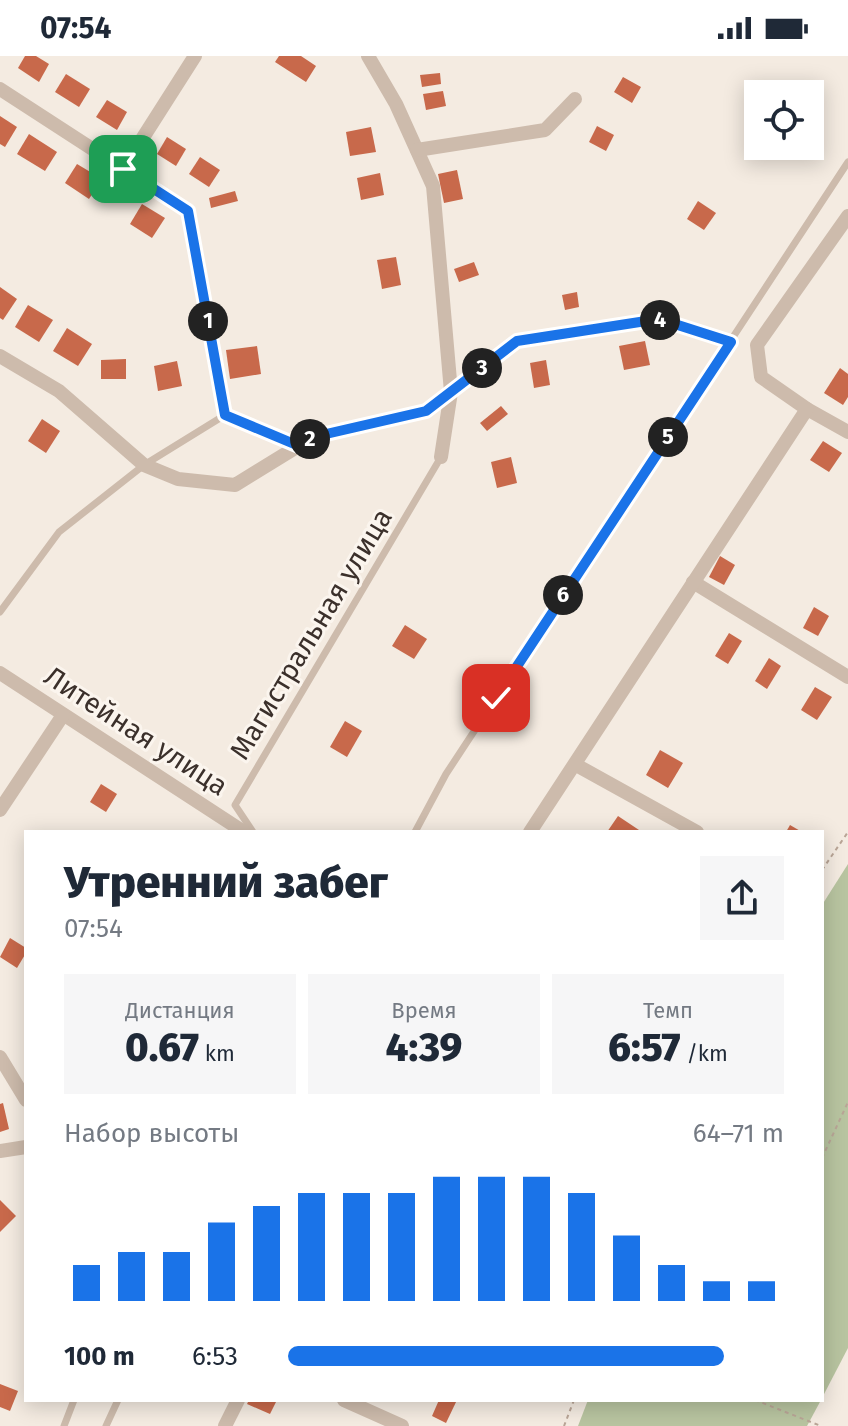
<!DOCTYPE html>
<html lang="ru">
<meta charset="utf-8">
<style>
:root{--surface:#fff;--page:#f6f6f7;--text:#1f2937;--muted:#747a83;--accent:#1a73e8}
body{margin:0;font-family:"Fira Sans",sans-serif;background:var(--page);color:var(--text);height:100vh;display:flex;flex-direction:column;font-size:30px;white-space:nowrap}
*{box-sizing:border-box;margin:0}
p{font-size:26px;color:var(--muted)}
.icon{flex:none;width:44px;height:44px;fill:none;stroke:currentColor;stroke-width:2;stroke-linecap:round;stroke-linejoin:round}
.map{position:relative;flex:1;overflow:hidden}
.details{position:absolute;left:24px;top:774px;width:800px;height:572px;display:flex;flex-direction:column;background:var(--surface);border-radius:0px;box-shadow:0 4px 20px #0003}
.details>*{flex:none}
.fabs{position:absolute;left:744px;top:24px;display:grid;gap:16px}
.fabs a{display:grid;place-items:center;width:80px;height:80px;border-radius:0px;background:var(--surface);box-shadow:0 4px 20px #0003;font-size:40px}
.pin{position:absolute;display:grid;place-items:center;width:68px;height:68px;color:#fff;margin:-34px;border-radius:16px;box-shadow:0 4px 12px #0006}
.km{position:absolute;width:40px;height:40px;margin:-20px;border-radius:50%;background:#222;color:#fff;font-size:22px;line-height:40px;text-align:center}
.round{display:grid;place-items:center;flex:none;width:84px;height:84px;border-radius:0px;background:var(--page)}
.headline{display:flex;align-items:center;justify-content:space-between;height:136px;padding:0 40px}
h1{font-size:44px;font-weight:800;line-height:60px}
.figures{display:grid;grid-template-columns:repeat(3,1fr);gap:12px;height:136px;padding:8px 40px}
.figures div{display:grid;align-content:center;border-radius:0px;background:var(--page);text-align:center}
.figures b{font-size:40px;font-weight:800}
.figures small{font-size:22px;font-weight:400}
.figures p{font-size:22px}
.chart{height:224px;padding:16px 40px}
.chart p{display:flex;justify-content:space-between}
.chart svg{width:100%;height:144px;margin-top:8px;stroke:var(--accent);stroke-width:6}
ul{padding:0 40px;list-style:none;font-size:26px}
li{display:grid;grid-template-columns:128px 96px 1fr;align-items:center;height:60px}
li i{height:20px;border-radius:10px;background:var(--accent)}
.status{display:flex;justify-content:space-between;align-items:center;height:56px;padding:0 40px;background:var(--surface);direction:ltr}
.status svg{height:22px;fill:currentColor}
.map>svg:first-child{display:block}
.green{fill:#b8c4a0}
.building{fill:#c8694b}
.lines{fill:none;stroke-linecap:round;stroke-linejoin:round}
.path{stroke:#b9a596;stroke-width:2;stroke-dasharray:4 4;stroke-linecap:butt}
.service{stroke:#cdbbac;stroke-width:7}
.minor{stroke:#cdbbac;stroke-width:14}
.route-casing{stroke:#fff;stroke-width:16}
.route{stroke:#1a73e8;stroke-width:10}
.labels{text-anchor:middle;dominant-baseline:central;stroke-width:6;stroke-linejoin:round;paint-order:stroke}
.street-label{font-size:28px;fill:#3b302b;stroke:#fbf5ee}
</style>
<div class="status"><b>07:54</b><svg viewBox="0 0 49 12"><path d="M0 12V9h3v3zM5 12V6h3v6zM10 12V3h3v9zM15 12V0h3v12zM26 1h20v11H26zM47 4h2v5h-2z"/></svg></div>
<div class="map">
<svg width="848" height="1370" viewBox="0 0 848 1370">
<rect width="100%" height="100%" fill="#f4ebe1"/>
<!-- green -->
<g class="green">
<path d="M848,808V1292L822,1342V849Z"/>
<path d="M588,1344H821L807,1370H578Z"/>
</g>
<!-- building -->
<g class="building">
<path d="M25,0H36L49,8L39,26L18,12Z"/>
<path d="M279,0H301L316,10L306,26L275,6Z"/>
<path d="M440,17L441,28L422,31L420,19Z"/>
<path d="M66,18L90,33L79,51L55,36Z"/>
<path d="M623,21L641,31L632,47L614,36Z"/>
<path d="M443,35L446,50L426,54L423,38Z"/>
<path d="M107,44L127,56L117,74L96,61Z"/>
<path d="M0,60L17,71L5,91L0,88Z"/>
<path d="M597,70L614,79L606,95L589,86Z"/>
<path d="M371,71L376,96L350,100L346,76Z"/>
<path d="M29,78L57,96L45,115L17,98Z"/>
<path d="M167,81L186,93L176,110L157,98Z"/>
<path d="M200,101L220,114L209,131L189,118Z"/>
<path d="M77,108L102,123L89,143L65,127Z"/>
<path d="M457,114L463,143L444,147L438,118Z"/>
<path d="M380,117L384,139L361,144L357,122Z"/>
<path d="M235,135L238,145L211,152L209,142Z"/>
<path d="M698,145L716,157L704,174L687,163Z"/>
<path d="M142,148L165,162L152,182L130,168Z"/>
<path d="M396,201L401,229L382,233L377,204Z"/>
<path d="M474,206L479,219L459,226L454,213Z"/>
<path d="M0,231L17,243L3,264L0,262Z"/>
<path d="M577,236L579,251L565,254L562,239Z"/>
<path d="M28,249L53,264L39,286L15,271Z"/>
<path d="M67,272L92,288L78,310L53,295Z"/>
<path d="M645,285L650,309L624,314L619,290Z"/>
<path d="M257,290L261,318L230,323L226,294Z"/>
<path d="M126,303V323H101V304Z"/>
<path d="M546,304L550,329L534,332L530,307Z"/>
<path d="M177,305L182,330L158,335L154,310Z"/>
<path d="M840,312L848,318V341L843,349L824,337Z"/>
<path d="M501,350L508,358L487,375L480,367Z"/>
<path d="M42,363L60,375L46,397L28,385Z"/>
<path d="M823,385L842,397L829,416L810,404Z"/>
<path d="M511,401L517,427L497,432L491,406Z"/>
<path d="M720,500L735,509L724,529L709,521Z"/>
<path d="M814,551L829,560L818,580L803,572Z"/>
<path d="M405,569L427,583L414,603L392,590Z"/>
<path d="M729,577L742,585L728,608L715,600Z"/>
<path d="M769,602L781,610L767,633L755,625Z"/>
<path d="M815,631L832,641L817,664L801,654Z"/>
<path d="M345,665L362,675L347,701L330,691Z"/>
<path d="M660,694L683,707L668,732L646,719Z"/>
<path d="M101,728L117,738L106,756L90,746Z"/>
<path d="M618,760L642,776H607Z"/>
<path d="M790,769L802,776H786Z"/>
<path d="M10,882L26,892V897L17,912L0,901Z"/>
<path d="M3,1047L9,1073L0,1076V1048Z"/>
<path d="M0,1144L16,1160L0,1176Z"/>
<path d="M0,1328L18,1335L10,1355L0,1351Z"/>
<path d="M249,1344H277L270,1358L247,1348Z"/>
<path d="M439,1344H457L446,1367L432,1360Z"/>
</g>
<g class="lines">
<!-- path -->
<g class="path">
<path d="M822,814L848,776"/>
<path d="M822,1102L848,1046"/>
<path d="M755,1344L821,1370"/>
<path d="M564,1370L574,1344"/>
</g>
<!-- service -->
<g class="service">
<path d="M0,556L59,476L144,409L225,359L298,389"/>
<path d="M253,776L235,749L441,401"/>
<path d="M415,776L446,718L848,106"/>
<path d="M64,1370L74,1344"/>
<path d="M106,1370L118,1344"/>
</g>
<!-- minor -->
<g class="minor">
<path d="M368,0L396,48L433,130L451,336L441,401"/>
<path d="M0,33L188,155L225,359"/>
<path d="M417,94L545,74L575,43"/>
<path d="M123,113L195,0"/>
<path d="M0,300L59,335L144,409L178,423L235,429L313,381L426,355L517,285L659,263L731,286"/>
<path d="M807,353L848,376"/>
<path d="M693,526L848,621"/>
<path d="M0,617L244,776"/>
<path d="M576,709L697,776"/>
<path d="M0,754L63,659"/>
<path d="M530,776L807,353L761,321L757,289L848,160"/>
<path d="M0,1001L26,1044"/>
<path d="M0,1095L26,1091"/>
<path d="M344,1344L402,1370"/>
<path d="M225,1370L238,1344"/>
</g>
</g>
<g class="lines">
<defs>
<path id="route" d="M123,113L188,155L225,359L299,390L313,381L426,355L517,285L659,263L731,286L496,642"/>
</defs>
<!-- route casing -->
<use href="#route" class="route-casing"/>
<!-- route -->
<use href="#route" class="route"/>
</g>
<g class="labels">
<!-- street labels -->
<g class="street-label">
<text transform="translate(311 578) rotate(-59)">Магистральная улица</text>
<text transform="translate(136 675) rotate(33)">Литейная улица</text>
</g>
</g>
</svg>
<div class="fabs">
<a><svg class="icon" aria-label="locate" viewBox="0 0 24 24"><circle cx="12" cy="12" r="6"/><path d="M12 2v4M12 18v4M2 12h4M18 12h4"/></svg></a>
</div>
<div class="pin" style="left:123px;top:113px;background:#1e9e55"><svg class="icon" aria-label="arrive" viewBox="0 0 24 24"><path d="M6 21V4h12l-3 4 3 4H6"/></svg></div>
<div class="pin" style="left:496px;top:642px;background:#d93025"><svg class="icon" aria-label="check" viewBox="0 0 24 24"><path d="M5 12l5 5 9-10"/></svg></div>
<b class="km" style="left:208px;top:265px">1</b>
<b class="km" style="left:310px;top:383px">2</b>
<b class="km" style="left:482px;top:312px">3</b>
<b class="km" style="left:660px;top:264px">4</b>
<b class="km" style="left:668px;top:381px">5</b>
<b class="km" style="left:563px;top:539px">6</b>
<section class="details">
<div class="headline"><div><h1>Утренний забег</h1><p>07:54</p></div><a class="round"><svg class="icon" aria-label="share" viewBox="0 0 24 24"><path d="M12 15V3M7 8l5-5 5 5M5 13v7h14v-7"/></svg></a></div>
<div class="figures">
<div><p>Дистанция</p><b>0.67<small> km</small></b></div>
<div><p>Время</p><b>4:39</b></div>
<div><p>Темп</p><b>6:57<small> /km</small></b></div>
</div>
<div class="chart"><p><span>Набор высоты</span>64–71 m</p>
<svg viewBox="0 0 160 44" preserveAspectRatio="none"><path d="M5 44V33M15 44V29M25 44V29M35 44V20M45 44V15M55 44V11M65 44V11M75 44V11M85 44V6M95 44V6M105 44V6M115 44V11M125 44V24M135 44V33M145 44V38M155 44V38"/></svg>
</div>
<ul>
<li><b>100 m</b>6:53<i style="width:88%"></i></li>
</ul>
</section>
</div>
